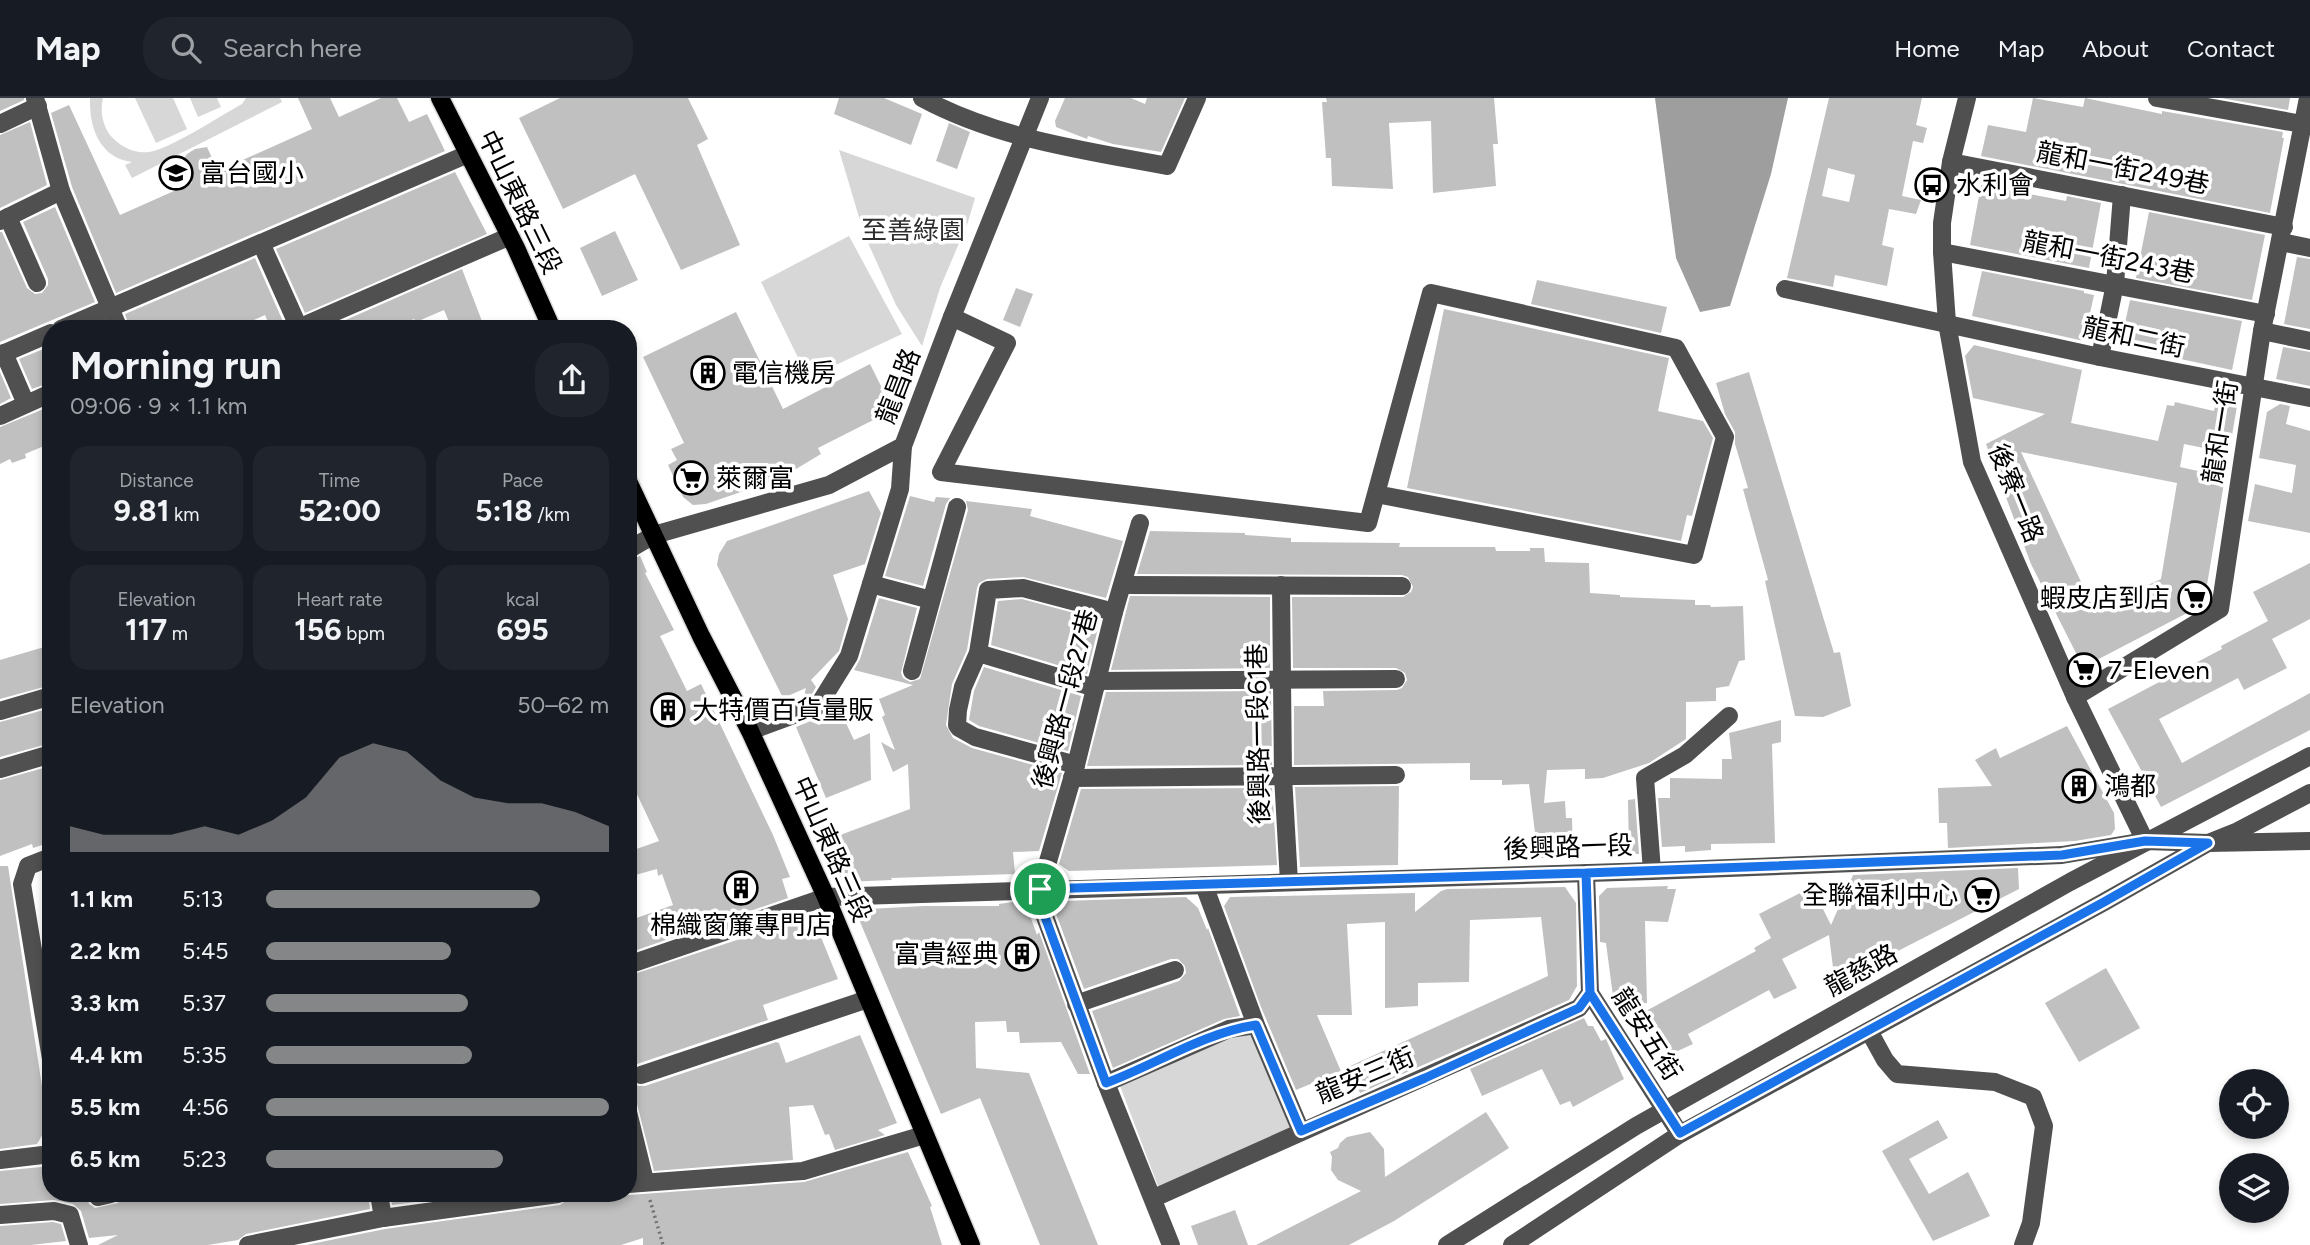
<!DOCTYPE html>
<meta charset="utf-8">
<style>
:root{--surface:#171b24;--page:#20242c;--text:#f1f3f6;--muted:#9ea1a6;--line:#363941;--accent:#858687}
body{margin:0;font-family:Figtree,"Noto Sans TC",sans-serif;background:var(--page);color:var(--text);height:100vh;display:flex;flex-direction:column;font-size:26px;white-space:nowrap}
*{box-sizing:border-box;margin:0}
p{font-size:23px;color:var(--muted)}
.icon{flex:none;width:38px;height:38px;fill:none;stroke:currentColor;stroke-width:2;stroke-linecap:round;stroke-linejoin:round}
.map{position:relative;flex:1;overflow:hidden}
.side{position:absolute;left:42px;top:222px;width:595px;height:882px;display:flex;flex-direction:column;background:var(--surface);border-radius:28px;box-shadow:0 4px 10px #0003}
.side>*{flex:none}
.controls{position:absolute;left:2219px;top:971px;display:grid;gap:14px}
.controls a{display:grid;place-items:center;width:70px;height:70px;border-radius:50%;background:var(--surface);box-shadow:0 4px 10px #0003;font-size:35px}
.pin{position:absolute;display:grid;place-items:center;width:60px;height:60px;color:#fff;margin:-30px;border:4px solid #fff;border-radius:50%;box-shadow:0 2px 7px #0007}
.round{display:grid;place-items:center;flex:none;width:74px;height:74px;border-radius:28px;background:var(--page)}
.overview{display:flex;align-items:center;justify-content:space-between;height:119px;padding:0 28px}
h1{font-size:38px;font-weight:700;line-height:52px}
.stats{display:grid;grid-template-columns:repeat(3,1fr);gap:10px;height:119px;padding:7px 28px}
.stats div{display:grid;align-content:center;border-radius:18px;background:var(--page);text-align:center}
.stats b{font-size:30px;font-weight:700}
.stats small{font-size:19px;font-weight:400}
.stats p{font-size:19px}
.chart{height:196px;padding:14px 28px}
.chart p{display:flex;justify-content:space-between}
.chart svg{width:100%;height:126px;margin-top:7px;fill:var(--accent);opacity:.7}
ul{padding:0 28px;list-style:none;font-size:23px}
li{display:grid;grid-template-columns:112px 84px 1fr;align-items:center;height:52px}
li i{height:18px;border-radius:9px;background:var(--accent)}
header{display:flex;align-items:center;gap:42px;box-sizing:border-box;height:98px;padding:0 35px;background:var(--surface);border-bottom:2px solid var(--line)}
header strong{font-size:33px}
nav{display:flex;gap:38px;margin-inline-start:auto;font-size:24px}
.search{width:490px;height:63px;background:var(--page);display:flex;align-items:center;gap:18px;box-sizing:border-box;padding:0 24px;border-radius:28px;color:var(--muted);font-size:26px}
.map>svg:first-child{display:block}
.green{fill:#d7d7d7}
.water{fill:#9e9e9e}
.building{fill:#c0c0c0;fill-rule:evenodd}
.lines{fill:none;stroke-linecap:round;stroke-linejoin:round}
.major-casing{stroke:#dbdbdb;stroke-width:21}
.path{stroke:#727272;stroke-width:3.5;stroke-dasharray:2 3.5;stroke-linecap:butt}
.minor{stroke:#505050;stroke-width:18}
.major{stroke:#000;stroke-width:18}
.route-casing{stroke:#fff;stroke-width:14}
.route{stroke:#1a73e8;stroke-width:9}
.labels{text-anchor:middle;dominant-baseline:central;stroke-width:7;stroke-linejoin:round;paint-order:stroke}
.street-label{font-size:26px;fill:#000;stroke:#fff}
.poi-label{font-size:26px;fill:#000;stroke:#fff;text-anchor:start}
.park-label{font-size:26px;fill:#2e2e2e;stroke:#fff}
</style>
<header>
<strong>Map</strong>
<div class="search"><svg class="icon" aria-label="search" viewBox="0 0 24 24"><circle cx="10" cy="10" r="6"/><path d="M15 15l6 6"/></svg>Search here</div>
<nav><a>Home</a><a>Map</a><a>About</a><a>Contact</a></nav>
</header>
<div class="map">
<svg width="2310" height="1147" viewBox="0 0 2310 1147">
<rect width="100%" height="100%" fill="#fff"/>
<!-- green -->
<g class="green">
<path d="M90,0H103C100,13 102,26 110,37C119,48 134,56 149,54C168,52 222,17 242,6L246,0H280L282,4L132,80L125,67L132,64C100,60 89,30 90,0Z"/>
<path d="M135,0H173L187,31L156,45Z"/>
<path d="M190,0H217L221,9L198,19Z"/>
<path d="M839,52L975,100L968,124L940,190L922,248L896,207L864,136Z"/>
<path d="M849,138L902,236L808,280L761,184Z"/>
<path d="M1233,936L1252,937L1290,1030L1161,1096L1117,980Z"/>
</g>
<!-- water -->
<path class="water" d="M1655,0H1788L1771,76L1730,208L1700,214L1676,160Z"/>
<!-- building -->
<g class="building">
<path d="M0,0H24V2L0,13Z"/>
<path d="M298,0H330L339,19L381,0H397L409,24L427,16L445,53L116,195L72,89L51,15L69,7L120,117L192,85L182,63L187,56L195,51L207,49L218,73L312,31Z"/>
<path d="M560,0H688L708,41L697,47L740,147L681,172L635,76L563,111L519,20Z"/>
<path d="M839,0H884L922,16L911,47L834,16Z"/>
<path d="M1065,0H1131L1145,6L1147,0H1185L1161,54L1113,46L1088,38L1087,41L1056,29L1055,23Z"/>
<path d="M1326,0H1494L1498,46H1493L1496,88L1433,95L1431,23L1389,25L1393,91L1332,88L1331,60H1326L1322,4H1327Z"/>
<path d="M1829,0H1922L1916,27L1927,30L1923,45L1913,43L1902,98L1921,102L1916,116L1889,111L1882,147L1894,150L1887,188L1835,177L1833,189L1787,180ZM1828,70L1855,77L1849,104L1822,98Z"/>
<path d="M2033,0L2083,9L2085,0L2162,16V13L2283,34L2282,40H2284L2270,115L1981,58L1988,27L2026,34Z"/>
<path d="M2221,0H2290L2288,12Z"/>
<path d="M30,24L47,87L0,110V37Z"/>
<path d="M949,25L970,34L957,71L936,63Z"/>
<path d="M455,74L487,136L305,215L276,151Z"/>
<path d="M1981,87L2066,103L2067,98L2101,105L2089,170L1970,147Z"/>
<path d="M55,109L95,204L0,244V134H2L27,190L35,196L42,195L48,187V181L23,124Z"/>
<path d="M2149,114L2265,137L2252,202L2136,180Z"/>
<path d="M615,133L638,182L602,198L580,150Z"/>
<path d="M2297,159L2310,161V231L2284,226Z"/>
<path d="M255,160L285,228V231H271L265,217L234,231H130L125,216Z"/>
<path d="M462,171L485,231H452L444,212L416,224L414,221L389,231H325Z"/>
<path d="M1982,173L2084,193V195L2094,197L2084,243L1972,218Z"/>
<path d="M1537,182L1667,209L1661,235L1531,206Z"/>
<path d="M1016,190L1033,196L1020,229L1003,222Z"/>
<path d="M2130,202L2242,223L2232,272L2120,248Z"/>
<path d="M1444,211L1669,260L1658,313L1703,323L1713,340L1692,418L1687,417L1681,443L1407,390Z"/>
<path d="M736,214L783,311L870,266L893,312L818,350L821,356L781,380L706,406L693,407L683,399L668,367L677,362L671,351L684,345L643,259Z"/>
<path d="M1974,247L2082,272L2071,325L2158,343L2167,307L2174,308L2175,304L2214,313L2218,294L2229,296L2237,308L2229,355L2184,346L2180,369L2225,379L2206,493L2200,505L2191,513L2091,565L2080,563L2031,466L1986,346L2045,316L1973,300L1965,258ZM2021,354L2177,385L2161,481L2094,512Z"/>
<path d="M51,248V284L32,291L19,261Z"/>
<path d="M2283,249L2310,254V288L2276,281Z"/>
<path d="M0,274L11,300L0,306Z"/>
<path d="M1749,274L1834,555L1840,554L1851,608L1823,619L1795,618L1765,483L1768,482L1743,391L1748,390L1735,346V334L1725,316L1716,285Z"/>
<path d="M2280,306L2290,308L2286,326L2310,333V435L2248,423L2255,386L2292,395L2296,367L2259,360L2267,314Z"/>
<path d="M51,308V345L25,356L26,360L12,365L10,361L0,366V329Z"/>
<path d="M869,393L881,415L865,466L833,477L848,521L839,553L811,582L816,589L810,599L803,601L806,590L783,600L717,467L719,456L727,443Z"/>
<path d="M910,398L934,404L936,399L950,400L946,406L923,488L885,478Z"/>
<path d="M966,403L1032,411L1030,418L1123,443L1106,500L1023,479L987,481L979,485L977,490L967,552L952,586L946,627L953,640L972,650L1062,675L1039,753L1013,754L1015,776L891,780L892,782L846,784L841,781L837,769H833L824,743L910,711L908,666L893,674L881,644L895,652L882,619L885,617L879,601L913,587L854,572L860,561L879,500L917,510L901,575L903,580L910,584L920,581L968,412Z"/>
<path d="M1150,433L1245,435V437L1291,440V444L1400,445L1399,449H1495L1496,453H1530V450H1544L1545,464L1589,465L1590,495L1620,497V499L1695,502V507H1710L1711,509L1743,508L1745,562L1739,563L1729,588L1716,590V603L1686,604V641L1649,665L1603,680L1585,681V671L1547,672L1544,705L1565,703L1566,720H1572L1573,760H1535V735L1529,686L1502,687V682H1470V665L1294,667V608H1324L1323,593L1397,592L1402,590L1407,582L1405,575L1396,570H1293L1292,499H1403L1411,494L1413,489L1408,479L1402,477L1137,476Z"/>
<path d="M640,458L647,474L645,475L674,532L660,538L687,593L701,586L773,737L790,779L782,781L788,800L628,855V823L673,807L662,776L658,778L657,771L628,779V754L659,743L628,677V463Z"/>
<path d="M2310,465V521L2272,541L2287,570L2244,592L2238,580L2159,621L2182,665L2310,595V632L2161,709L2108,611L2222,551L2221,548L2268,523L2253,494Z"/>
<path d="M1130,498L1270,499V570L1111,572Z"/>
<path d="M1022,501L1100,522L1087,576L991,547L998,503Z"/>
<path d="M51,547V587L0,601V562Z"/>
<path d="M984,569L1081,598L1068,653L979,628L969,622L974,593Z"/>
<path d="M1271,593L1272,667L1087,668L1106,594Z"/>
<path d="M832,607L845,623L854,642L870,635L871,682L826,700L796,629L823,618Z"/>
<path d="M51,610V645L0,659V624Z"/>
<path d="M1781,622V644L1772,646L1775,745L1711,746V752L1685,754V748L1662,749L1658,700H1670V680L1722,681V661H1732L1729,635Z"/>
<path d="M2067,628L2114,715L2115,731L2111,737L2075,743L1948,750L1947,725H1939L1938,690L1992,688L1975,662L1996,650L2000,660Z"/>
<path d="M51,668V744L33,750L32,746L0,758V682Z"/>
<path d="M1399,688L1398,767L1300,769L1295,689Z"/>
<path d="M1272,690L1277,767L1069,773L1059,766L1081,691Z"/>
<path d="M1635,701L1639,756H1629L1628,702Z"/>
<path d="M0,768H8L48,1027L37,1046L0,1051Z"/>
<path d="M2018,770L2019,791L1894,855L1895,853L1835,886L1829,837L1782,861L1797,890L1774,901L1769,892L1688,936L1693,946L1669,957L1646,913L1756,853L1754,850L1771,840L1759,816L1812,789L1831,827L1853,777Z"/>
<path d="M1668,788L1667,791H1676L1668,824L1645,823L1647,905L1614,906L1606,845L1600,844L1599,798L1607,790Z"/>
<path d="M1565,789L1576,805L1577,888L1569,902L1360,995L1348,969L1548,878L1541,819L1470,822L1469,884L1418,885V908L1385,910V824L1347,826L1352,917H1317L1343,978L1328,985L1325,980L1296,992L1261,909L1224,808L1230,799L1415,795V814L1441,793L1447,791Z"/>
<path d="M1186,799L1198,810L1207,832L1208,830L1240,918L1224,921L1113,970L1092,913L1179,883L1186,875L1185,868L1178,861H1171L1084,891L1055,813L1062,803Z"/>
<path d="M1013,804L1027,809L1037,837L1039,834L1090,976H1078L1061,944L1020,945L1019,934H1007L1006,923L975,924L976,970L1029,975L1098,1147H1040L980,1000L941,1016L858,819L868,811L924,808H999V806Z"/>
<path d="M812,817L838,881L763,907L768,922L637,966L632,970L630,979L628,878Z"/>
<path d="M2106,870L2140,930L2079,964L2045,905Z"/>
<path d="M1584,920L1588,928H1593L1601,943L1606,941L1624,981L1573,1009L1570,1003L1560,1007L1542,971L1482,998L1470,971Z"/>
<path d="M860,937L897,1025L878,1032L885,1037L835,1052L829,1036L825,1037L813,1007L789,1009L793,1062L654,1073L631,982L638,988H645L776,944L779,945L786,965Z"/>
<path d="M1486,1014L1509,1050L1394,1123L1349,1147H1256L1361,1093L1338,1082L1331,1072L1332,1059L1330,1054L1338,1050L1340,1045L1347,1039L1370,1034L1384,1051L1385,1079Z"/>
<path d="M1938,1022L1948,1040L1909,1061L1929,1096L1968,1074L1990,1118L1933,1143L1882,1053Z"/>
<path d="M908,1054L932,1108L930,1109L942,1147H643V1140L621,1147H306L385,1131L560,1107L568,1101L605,1096L629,1097L804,1084Z"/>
<path d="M51,1068V1096H87L89,1106L95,1110L118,1105L122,1096H368L370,1111L246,1136L238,1142L208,1147H98L118,1137L89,1140L81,1113L73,1106L54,1102L0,1106V1073Z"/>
<path d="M390,1096H478L392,1107Z"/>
<path d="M1235,1112L1248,1147H1198L1191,1128Z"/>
<path d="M53,1124L61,1126L66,1143L31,1147H0V1128Z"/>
</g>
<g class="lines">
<defs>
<g id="major">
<path d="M440,0L516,150L552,231"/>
<path d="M628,383L701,538L750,633L826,799L971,1147"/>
</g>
</defs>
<!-- major casing -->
<use href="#major" class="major-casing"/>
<!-- path -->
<path class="path" d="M650,1102L663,1147"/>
<!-- minor -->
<g class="minor">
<path d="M35,0L61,93L119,231"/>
<path d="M922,0C998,41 1083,52 1167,68L1197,0"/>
<path d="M1967,0L1951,64L1942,125V154L1947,225L1972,364L2075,599L2145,743"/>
<path d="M2157,0L2302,26"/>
<path d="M0,26L38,8"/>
<path d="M1951,64L2284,129"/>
<path d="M8,119L37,185"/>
<path d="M0,123L61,93"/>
<path d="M2281,144L2310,150"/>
<path d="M261,145L299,230"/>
<path d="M1942,154L2266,216"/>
<path d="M1785,191L2100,259L2310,300"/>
<path d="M952,219L1007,245L941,374L1368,425L1431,195L1676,250L1725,339L1694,457L1376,396"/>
<path d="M61,231L468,56"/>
<path d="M296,231L508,139"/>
<path d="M2262,233L2310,243"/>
<path d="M4,255L26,306"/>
<path d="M0,257L51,235"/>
<path d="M2100,259L2115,186L2122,97"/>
<path d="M0,318L51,295"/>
<path d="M1140,425L1114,514L1076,667L1040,791L1041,808L1106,985L1171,1147"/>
<path d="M628,452L654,437L829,387L903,348L952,219L1040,0"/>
<path d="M871,486L931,502"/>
<path d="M1124,487L1402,488"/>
<path d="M1281,487L1283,678L1289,784"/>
<path d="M978,555L1095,590"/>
<path d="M912,573L957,409"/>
<path d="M1096,583L1396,581"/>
<path d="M2075,599L2220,511L2262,233L2308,0"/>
<path d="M0,613L51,598"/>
<path d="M750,633L818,608L849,558L900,391L903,348"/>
<path d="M1076,667L975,639L959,630L957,627L958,612L963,589L978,555L988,492L1023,490L1114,514"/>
<path d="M0,671L51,656"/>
<path d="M1072,680L1396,677"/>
<path d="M51,759L28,768L22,786L51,961"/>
<path d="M1652,773L1645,680L1685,657L1729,618"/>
<path d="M1586,775L1590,895L1680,1036"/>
<path d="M1204,787L1256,927L1301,1033"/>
<path d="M628,867L826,799L1652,773L2062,757L2145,743L2208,745L2310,743"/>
<path d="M1076,906L1175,872"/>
<path d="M1869,933L1885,962L1897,976L1995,984L2033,999L2044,1028L2031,1125L2023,1147"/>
<path d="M641,977L868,901"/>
<path d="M1106,985L1229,931L1256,927"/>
<path d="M628,1014L645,1083"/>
<path d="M0,1062L51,1056"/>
<path d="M628,1086L803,1073L924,1037"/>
<path d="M379,1096L383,1120"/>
<path d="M98,1099L111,1096"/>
<path d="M1154,1100L1579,910L1590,895"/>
<path d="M0,1117L54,1113L70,1117L79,1147"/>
<path d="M248,1147L383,1120L558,1096"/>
<path d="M1447,1147L1636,1028L2070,784L2310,658"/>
<path d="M1512,1147L1680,1036L2104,804L2208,745L2238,733L2310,695"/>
</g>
<!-- major -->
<use href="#major" class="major"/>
</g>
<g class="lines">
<defs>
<path id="route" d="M1040,791L1586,775L1590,895L1680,1035L2104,804L2208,745L2145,743L2062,757L1586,775L1590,895L1579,910L1425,980L1301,1033L1256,927C1203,935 1155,967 1106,985L1041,808L1040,791"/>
</defs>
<!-- route casing -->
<use href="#route" class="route-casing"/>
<!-- route -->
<use href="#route" class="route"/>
</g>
<!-- icons -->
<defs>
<symbol id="school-ring" viewBox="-11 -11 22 22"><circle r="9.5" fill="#fff" stroke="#000" stroke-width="1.5"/><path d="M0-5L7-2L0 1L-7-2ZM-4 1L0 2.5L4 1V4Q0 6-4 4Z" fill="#000"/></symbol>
<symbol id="bus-ring" viewBox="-11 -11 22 22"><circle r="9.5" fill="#fff" stroke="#000" stroke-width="1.5"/><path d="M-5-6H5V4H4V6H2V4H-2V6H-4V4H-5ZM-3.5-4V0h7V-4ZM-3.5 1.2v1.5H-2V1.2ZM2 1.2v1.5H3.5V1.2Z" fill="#000"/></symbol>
<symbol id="building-ring" viewBox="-11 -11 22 22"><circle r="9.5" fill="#fff" stroke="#000" stroke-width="1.5"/><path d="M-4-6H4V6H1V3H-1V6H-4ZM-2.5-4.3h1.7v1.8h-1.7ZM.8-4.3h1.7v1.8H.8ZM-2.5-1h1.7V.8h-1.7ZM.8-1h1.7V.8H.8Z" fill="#000"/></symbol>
<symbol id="supermarket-ring" viewBox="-11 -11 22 22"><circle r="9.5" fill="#fff" stroke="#000" stroke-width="1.5"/><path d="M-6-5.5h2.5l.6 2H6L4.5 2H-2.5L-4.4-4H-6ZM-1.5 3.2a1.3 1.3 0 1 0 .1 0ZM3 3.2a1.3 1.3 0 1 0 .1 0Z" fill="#000"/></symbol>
</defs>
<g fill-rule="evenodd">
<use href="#school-ring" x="157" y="56" width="38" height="38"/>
<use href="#bus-ring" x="1913" y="68" width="38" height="38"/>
<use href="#building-ring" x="689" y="256" width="38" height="38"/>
<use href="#supermarket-ring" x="672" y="361" width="38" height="38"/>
<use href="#supermarket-ring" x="2176" y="481" width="38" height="38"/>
<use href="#supermarket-ring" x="2065" y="553" width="38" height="38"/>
<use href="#building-ring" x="649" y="593" width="38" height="38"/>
<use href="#building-ring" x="2060" y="669" width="38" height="38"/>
<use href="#building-ring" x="722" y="771" width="38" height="38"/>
<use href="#supermarket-ring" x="1963" y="778" width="38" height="38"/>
<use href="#building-ring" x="1003" y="837" width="38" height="38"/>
</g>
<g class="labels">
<!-- street labels -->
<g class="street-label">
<text transform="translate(2123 70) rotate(11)">龍和一街249巷</text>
<text transform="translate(520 104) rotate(64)">中山東路三段</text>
<text transform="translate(2109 159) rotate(11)">龍和一街243巷</text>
<text transform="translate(2134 239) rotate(12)">龍和二街</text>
<text transform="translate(898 288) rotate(-69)">龍昌路</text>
<text transform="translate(2220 334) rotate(-81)">龍和一街</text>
<text transform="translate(2016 395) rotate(68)">後寮一路</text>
<text transform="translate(1065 601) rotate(-75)">後興路一段27巷</text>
<text transform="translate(1258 636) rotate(-91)">後興路一段61巷</text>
<text transform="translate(1568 749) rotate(-2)">後興路一段</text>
<text transform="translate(832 751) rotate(66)">中山東路三段</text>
<text transform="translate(1861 872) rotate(-29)">龍慈路</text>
<text transform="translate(1647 936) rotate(57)">龍安五街</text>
<text transform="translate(1365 977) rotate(-23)">龍安三街</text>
</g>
<!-- poi labels -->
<g class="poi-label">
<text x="200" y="75">富台國小</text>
<text x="1956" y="87">水利會</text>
<text x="732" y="275">電信機房</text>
<text x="716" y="380">萊爾富</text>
<text x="2170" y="500" text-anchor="end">蝦皮店到店</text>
<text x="2108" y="572">7-Eleven</text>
<text x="692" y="612">大特價百貨量販</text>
<text x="2104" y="688">鴻都</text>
<text x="1958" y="797" text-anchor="end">全聯福利中心</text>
<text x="741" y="827" text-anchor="middle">棉織窗簾專門店</text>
<text x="998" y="856" text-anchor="end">富貴經典</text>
</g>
<!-- park labels -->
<g class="park-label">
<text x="913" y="132">至善綠園</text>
</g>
</g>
</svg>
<div class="controls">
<a><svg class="icon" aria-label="locate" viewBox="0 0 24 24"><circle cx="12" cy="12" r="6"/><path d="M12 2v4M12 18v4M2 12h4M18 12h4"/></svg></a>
<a><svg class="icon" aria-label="layers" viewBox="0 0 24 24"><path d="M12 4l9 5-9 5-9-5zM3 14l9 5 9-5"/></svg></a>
</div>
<div class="pin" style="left:1040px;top:791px;background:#1e9e55"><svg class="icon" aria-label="arrive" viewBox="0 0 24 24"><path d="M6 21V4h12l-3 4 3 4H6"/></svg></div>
<section class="side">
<div class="overview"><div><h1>Morning run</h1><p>09:06 · 9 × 1.1 km</p></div><a class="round"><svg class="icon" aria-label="share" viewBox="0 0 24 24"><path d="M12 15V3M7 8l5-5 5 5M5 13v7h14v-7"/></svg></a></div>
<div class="stats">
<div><p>Distance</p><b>9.81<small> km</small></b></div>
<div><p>Time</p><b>52:00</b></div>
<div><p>Pace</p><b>5:18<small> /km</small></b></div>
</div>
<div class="stats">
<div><p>Elevation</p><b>117<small> m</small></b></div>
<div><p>Heart rate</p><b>156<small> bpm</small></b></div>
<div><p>kcal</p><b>695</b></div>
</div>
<div class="chart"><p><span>Elevation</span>50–62 m</p>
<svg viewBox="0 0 160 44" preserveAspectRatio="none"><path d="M0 44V35L10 38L20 38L30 38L40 35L50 38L60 33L70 25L80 11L90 6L100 9L110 19L120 25L130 27L140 27L150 30L160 35V44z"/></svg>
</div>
<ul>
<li><b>1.1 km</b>5:13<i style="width:80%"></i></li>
<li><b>2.2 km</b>5:45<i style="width:54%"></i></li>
<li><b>3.3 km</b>5:37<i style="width:59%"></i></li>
<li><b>4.4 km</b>5:35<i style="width:60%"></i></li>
<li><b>5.5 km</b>4:56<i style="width:100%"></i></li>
<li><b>6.5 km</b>5:23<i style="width:69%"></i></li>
</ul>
</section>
</div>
